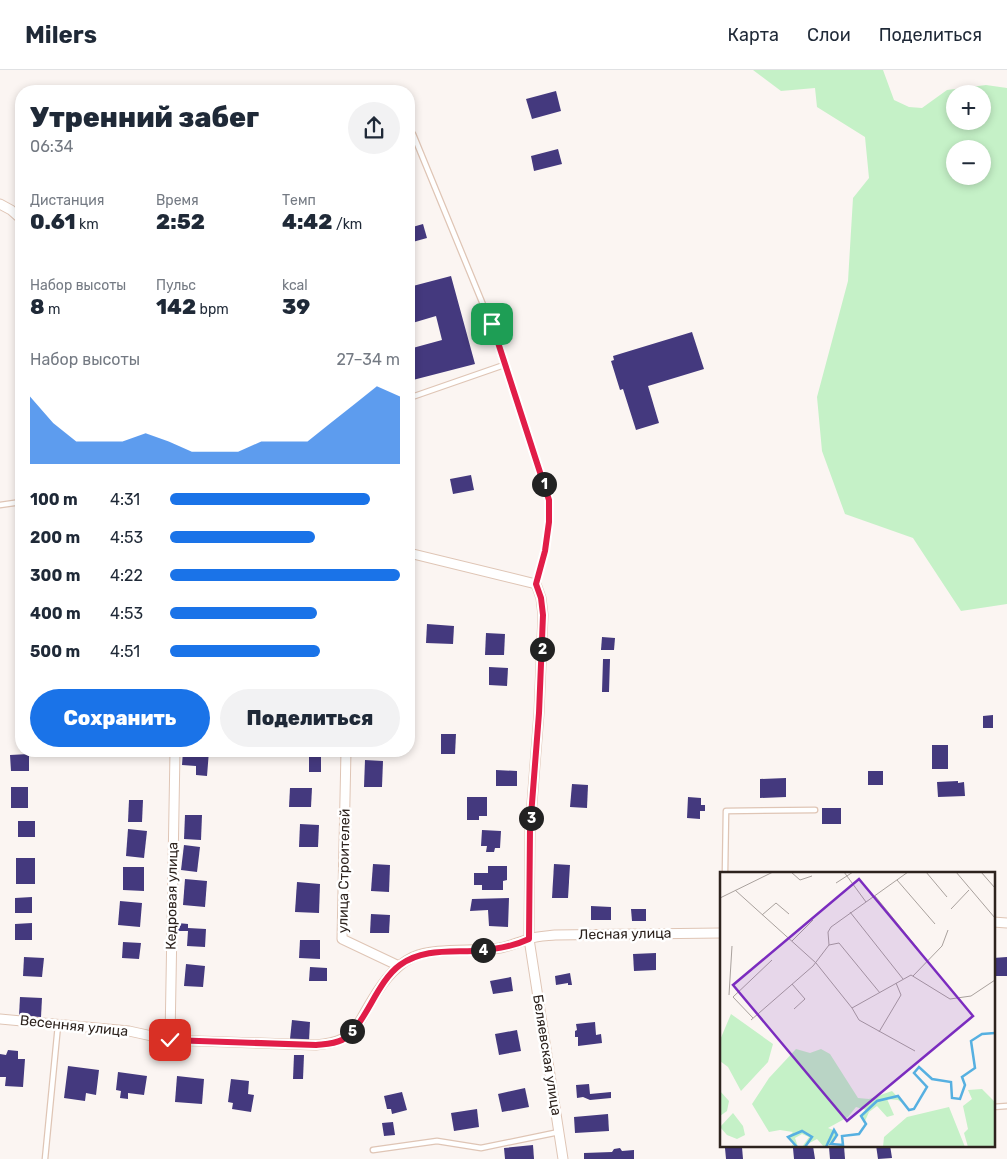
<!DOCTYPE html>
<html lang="ru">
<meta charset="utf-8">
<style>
:root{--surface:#fff;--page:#f2f2f3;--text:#1f2937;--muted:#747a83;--line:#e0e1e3;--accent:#1a73e8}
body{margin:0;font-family:Rubik,sans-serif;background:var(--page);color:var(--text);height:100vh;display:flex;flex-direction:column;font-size:19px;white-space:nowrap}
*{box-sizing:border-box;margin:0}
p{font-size:16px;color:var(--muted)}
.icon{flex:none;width:28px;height:28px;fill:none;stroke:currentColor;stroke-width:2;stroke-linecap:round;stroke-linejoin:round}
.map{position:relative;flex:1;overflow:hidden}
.sheet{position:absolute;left:15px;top:15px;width:400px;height:672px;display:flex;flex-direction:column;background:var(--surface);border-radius:20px;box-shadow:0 2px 8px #0003}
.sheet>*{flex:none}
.buttons{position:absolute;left:946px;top:15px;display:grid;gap:10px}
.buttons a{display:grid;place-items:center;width:45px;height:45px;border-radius:50%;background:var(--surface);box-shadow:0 2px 8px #0003;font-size:25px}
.pin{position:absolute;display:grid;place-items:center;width:42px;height:42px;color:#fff;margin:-21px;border-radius:10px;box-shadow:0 2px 8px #0006}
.km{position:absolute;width:25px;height:25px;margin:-12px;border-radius:50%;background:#222;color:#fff;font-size:14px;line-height:25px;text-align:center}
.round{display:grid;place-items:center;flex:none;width:52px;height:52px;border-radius:26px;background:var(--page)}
.head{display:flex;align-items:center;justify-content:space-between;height:85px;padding:0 15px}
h1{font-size:28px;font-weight:800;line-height:38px}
.figures{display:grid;grid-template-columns:repeat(3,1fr);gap:8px;height:85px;padding:5px 15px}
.figures div{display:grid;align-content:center}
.figures b{font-size:21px;font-weight:800}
.figures small{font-size:14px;font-weight:400}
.figures p{font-size:14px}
.chart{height:140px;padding:10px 15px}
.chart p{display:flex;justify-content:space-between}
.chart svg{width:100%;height:90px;margin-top:5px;fill:var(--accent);opacity:.7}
.cta{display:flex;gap:10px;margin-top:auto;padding:10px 15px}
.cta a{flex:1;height:58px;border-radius:30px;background:var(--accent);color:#fff;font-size:20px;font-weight:800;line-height:58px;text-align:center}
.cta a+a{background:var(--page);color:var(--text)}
ul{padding:0 15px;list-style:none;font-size:16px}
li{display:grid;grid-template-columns:80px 60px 1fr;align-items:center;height:38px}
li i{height:12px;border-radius:6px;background:var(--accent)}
header{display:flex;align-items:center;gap:30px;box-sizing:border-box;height:70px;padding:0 25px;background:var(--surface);border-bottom:1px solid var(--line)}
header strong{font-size:24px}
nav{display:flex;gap:28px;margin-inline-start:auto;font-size:18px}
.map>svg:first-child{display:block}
.green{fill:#c5f1c7;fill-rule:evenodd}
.building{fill:#44397e}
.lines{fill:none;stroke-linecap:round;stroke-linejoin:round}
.lane-casing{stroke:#dfc5b5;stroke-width:7}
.street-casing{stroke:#dfc5b5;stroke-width:11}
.lane{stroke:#fff;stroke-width:4.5}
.street{stroke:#fff;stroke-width:9}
.route-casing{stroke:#fff;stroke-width:10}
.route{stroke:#e11d48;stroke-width:6}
.labels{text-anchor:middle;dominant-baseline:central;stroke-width:5;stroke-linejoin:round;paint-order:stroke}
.street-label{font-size:14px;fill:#2d231e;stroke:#fff}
.inset-river{fill:none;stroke:#56b0e1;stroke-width:2.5}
.inset-road{fill:none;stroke:#a9a19d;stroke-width:1}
.view{fill:#7b2cbf;fill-opacity:0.15;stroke:#7b2cbf;stroke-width:2.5}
.inset-edge{fill:none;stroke:#2d231e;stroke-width:2.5}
</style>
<header>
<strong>Milers</strong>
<nav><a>Карта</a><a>Слои</a><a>Поделиться</a></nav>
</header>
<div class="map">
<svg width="1007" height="1089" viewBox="0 0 1007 1089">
<rect width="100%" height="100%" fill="#fbf5f2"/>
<!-- green -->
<path class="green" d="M753,0H883L894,30L909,37L922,38L947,20L986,15L1007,18V534L961,541L913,468L845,444L822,381L817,327L848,211L853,128L869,108L865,67L817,37L815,18L781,21ZM955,24H982V51H955ZM955,79H982V106H955Z"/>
<!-- building -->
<g class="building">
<path d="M556,21L561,41L532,49L526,29Z"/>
<path d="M558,79L562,94L534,101L531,86Z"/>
<path d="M423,154L427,168L409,173V158Z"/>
<path d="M451,206L475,294L409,311V279L442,270L436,246L409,254V217Z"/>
<path d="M692,262L704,299L648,316L659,353L636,360L623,319L620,320L611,291L614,290L613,286Z"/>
<path d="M471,405L474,420L453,424L450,409Z"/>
<path d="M427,554L454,556L453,574L426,573Z"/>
<path d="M486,563L505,564L504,585H485Z"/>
<path d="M602,567L615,568L614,580H601Z"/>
<path d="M603,589H610L609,622H602Z"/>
<path d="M489,597L508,598L507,616L489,615Z"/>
<path d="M993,645V658H983V646Z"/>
<path d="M441,664H456L455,684H441Z"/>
<rect x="932" y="675" width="16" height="24"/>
<path d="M183,681H209L207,706L196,705V696L182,695Z"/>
<path d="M29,684V701H11L10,685Z"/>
<rect x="309" y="685" width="12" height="17"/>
<path d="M365,690L383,691L382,717H364Z"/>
<path d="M496,700L517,701V716H496Z"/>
<rect x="868" y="701" width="15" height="14"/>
<path d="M786,708V727L760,728V709Z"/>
<path d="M958,711V713L964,712L965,726L938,727L937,712Z"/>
<path d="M572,714L588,715L587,738L570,737Z"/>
<rect x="11" y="717" width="17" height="21"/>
<path d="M290,718H312L311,737H289Z"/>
<path d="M467,727H487V746H479V750H467Z"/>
<path d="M688,727L701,728V735H705V741H700V749L687,748Z"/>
<path d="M129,730H143L142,752H128Z"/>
<rect x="822" y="738" width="19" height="16"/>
<path d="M185,745H202L201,770L184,769Z"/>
<rect x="18" y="751" width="17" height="16"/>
<path d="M300,754L319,755L318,777H299Z"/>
<path d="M128,759L147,761L144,788L126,786Z"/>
<path d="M482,760L501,761L500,778H495L494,782H486L487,776H481Z"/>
<path d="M184,775L200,777L197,802L181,800Z"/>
<rect x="16" y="788" width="19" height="26"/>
<path d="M373,794L390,795L389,822L371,821Z"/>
<path d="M554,794L570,795L568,828H552Z"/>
<path d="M488,796H507V810L503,811V820H482V815H474V803H488Z"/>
<path d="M123,797H144V821L123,820Z"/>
<path d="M185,809L207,811L205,837L183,835Z"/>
<path d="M297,812L320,814L319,843L295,842Z"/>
<path d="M32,827V843H15V828Z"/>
<path d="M509,828L508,857L489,856L488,840L470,841L472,829Z"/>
<path d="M120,831L142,833L140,857L118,855Z"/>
<path d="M591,836L611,837V850H591Z"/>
<path d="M631,839H646V851H632Z"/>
<path d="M371,844L390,845L389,863H370Z"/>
<path d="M32,853V870H15V854Z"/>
<path d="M178,853L188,854V858L206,859L205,877L187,876L188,861H178Z"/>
<path d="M300,870H320V889L299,888Z"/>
<path d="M123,872L141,873L139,889L122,888Z"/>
<path d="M656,883V900L634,901L633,884Z"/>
<path d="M24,887L44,888L42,907L23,906Z"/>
<path d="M1007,887V906H993V888Z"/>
<path d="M186,894L205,896L203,917L184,916Z"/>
<path d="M310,897L327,898V911H309Z"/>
<path d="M570,903L572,915H568V913L556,915L555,906Z"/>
<path d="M511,907L513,921L493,924L490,911Z"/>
<path d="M20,927L42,928L41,947L19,946Z"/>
<path d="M292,950L310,952L309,971L290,969Z"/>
<path d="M595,952L596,965L601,964L602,973L578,976V967H575V961L577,960L576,954Z"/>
<path d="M517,960L521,981L499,985L495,964Z"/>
<path d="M8,980L18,981V989H25L23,1017L5,1016L6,1007H0V984L6,985Z"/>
<path d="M294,985H304L303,1009H293Z"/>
<path d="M68,996L99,1000L96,1025L86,1023L85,1031L64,1028Z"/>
<path d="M118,1002L147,1006L144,1025L128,1023V1029L120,1028L121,1021L116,1020Z"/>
<path d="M177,1006L204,1009L202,1034L175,1032Z"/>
<path d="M231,1009L249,1011L248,1024L254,1025L251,1042L232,1039L233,1033L228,1032Z"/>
<path d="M589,1014L590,1024L611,1022V1028L590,1030L583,1027L577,1028L576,1015Z"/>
<path d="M525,1018L529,1037L502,1042L498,1024Z"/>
<path d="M402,1022L407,1040L392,1044L391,1039H387L384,1026Z"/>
<path d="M477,1039L479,1057L454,1061L451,1043Z"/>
<path d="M608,1044L609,1061L575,1063L574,1047Z"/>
<path d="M393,1052L395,1065L384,1066L382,1053Z"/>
<path d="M533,1075L534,1089H505L504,1078Z"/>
<path d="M876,1075H890L892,1088L878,1089Z"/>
<path d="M813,1076L815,1089H794L793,1078Z"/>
<path d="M844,1076L845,1089H830L829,1077Z"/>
<path d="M742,1077L743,1089H726L725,1078Z"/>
<path d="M620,1078L622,1081L634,1080V1089H584V1083L612,1082L614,1079Z"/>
</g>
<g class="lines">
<defs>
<g id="lane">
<path d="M413,64L491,254L549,430C549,459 545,487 536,514"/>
<path d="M409,328L504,295"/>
<path d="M0,435L21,432"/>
<path d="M725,803L726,741L815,740"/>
<path d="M993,1037L1007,1036"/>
<path d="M373,1080L437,1071L481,1078L559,1062"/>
<path d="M45,1089L58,955"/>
</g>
<g id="street">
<path d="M0,134L11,140L21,149"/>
<path d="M409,483L536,514L541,528L543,545L539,643L530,759L529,869L563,1089"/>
<path d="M346,681L342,869L399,896"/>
<path d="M993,852L1007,853"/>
<path d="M0,949L129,961L170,970L316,975C325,974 334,973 342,969C355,963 361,949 368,937C379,918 392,897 413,887C436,877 474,882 500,878C510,876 519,872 529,869C537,866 546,866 555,865L721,863"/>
<path d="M170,970L175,681"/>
</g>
</defs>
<!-- lane casing -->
<use href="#lane" class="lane-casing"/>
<!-- street casing -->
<use href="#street" class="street-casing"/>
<!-- lane -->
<use href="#lane" class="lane"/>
<!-- street -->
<use href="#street" class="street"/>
</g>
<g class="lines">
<defs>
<path id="route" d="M170,970L316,975C325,974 334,974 342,970C364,959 376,912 400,895C422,879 448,882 473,881C492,880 512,877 529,869L530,759L539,643L543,545L541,528L536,514L545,481L549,452V430L492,254"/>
</defs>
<!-- route casing -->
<use href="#route" class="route-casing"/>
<!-- route -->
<use href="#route" class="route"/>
</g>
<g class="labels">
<!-- street labels -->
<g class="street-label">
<text transform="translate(344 801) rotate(-89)">улица Строителей</text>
<text transform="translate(172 826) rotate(-89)">Кедровая улица</text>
<text transform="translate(625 864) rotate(-1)">Лесная улица</text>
<text transform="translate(74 956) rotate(6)">Весенняя улица</text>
<text transform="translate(547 985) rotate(81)">Беляевская улица</text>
</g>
</g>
<!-- overview -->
<g transform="translate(720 802)">
<rect width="275" height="275" fill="#fbf5f2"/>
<path d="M11,142L53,172L48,190L21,219L8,195L0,189V168ZM76,177L90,181L101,177L110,182L138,226L149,227L172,219L185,233L178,228L167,227L174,243L167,245L157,234L149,240L145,249L141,244L146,238L136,235L128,245L108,256L116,259L117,263L109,275H104L97,267L82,275L89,265L82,262L75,266L78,275H71L73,272L68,265L73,260L60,258L49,260L32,232L49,206ZM262,217L275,230V275H248L244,261L248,257L243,234L252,227L248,218ZM0,219L9,229L7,239L0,244ZM229,235L245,275H163L164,265L187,245ZM13,241L23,254L25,263L17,267L7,263L0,255Z" fill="#c5f1c7"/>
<path class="inset-river" d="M77,275L68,265L82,259L92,265L85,275M106,275L114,258L117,263L111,272L123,273L122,264L139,262L146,252L141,244L157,229L178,224L189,238L194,237L207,215L194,201L199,195L212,207L231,210L232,226L240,227L245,213L242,205L255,196L251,169L262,162L275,161"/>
<path class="inset-road" d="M71,0L80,8L92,4M124,0L146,30M206,0L227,25M236,0L275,46M261,0L275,16M177,8L215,52M116,11L133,0M15,18L96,91L132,136L191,103L230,127L251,124L275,108M155,24L199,78M0,26L53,0M231,37L249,18M130,40L183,107M42,43L56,31L69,42M72,69L93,48M109,73L108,60L111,55L188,0M109,73L119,71L160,121M193,104L222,74L228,58M72,112L85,127L74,137M9,123L12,74M132,136L139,148L195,179M33,146L13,125L52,88M31,148L93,94L109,73M159,160L181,123L176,111"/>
<path class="view" d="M139,7L253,144L127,249L13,113Z"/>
<rect width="275" height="275" class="inset-edge"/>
</g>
</svg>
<div class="buttons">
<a>+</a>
<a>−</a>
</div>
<div class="pin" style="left:492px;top:254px;background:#1e9e55"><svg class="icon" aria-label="arrive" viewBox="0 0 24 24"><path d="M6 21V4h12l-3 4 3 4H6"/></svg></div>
<div class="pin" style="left:170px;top:970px;background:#d93025"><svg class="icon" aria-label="check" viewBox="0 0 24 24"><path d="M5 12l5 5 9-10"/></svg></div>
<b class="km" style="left:544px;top:414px">1</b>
<b class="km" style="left:542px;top:579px">2</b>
<b class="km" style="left:531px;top:748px">3</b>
<b class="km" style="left:483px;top:880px">4</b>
<b class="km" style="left:352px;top:961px">5</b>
<section class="sheet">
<div class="head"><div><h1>Утренний забег</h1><p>06:34</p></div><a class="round"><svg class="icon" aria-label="share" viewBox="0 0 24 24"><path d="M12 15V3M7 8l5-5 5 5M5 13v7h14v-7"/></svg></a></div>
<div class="figures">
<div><p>Дистанция</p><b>0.61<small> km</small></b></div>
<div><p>Время</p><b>2:52</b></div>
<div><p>Темп</p><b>4:42<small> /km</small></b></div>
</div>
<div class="figures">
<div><p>Набор высоты</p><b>8<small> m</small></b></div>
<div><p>Пульс</p><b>142<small> bpm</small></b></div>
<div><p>kcal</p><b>39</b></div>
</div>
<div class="chart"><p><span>Набор высоты</span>27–34 m</p>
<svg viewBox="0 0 160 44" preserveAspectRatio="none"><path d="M0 44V11L10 24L20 33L30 33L40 33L50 29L60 33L70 38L80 38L90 38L100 33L110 33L120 33L130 24L140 15L150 6L160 11V44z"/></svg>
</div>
<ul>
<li><b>100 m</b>4:31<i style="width:87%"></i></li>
<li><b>200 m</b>4:53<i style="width:63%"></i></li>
<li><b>300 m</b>4:22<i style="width:100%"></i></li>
<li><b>400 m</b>4:53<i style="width:64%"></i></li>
<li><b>500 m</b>4:51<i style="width:65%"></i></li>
</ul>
<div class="cta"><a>Сохранить</a><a>Поделиться</a></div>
</section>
</div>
